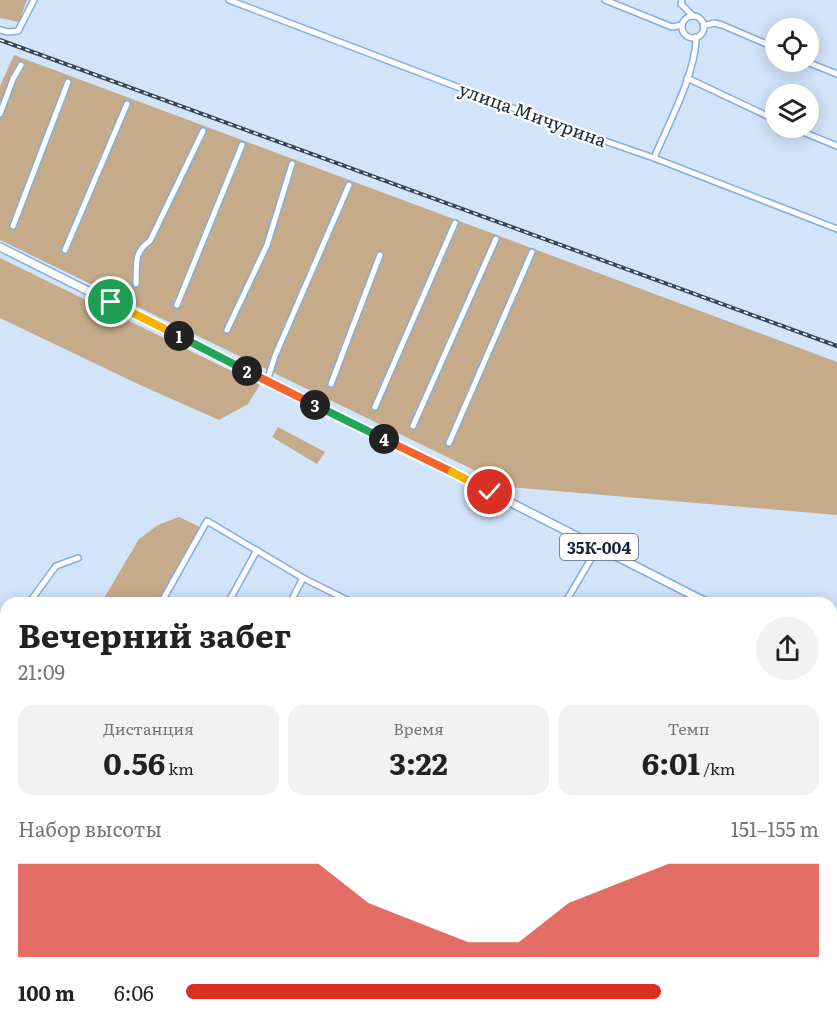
<!DOCTYPE html>
<html lang="ru">
<meta charset="utf-8">
<style>
:root{--surface:#fff;--page:#f2f2f2;--text:#222;--muted:#767676;--accent:#d93025}
body{margin:0;font-family:Literata,serif;background:var(--page);color:var(--text);height:100vh;display:flex;flex-direction:column;font-size:22px;white-space:nowrap}
*{box-sizing:border-box;margin:0}
p{font-size:20px;color:var(--muted)}
.icon{flex:none;width:33px;height:33px;fill:none;stroke:currentColor;stroke-width:2;stroke-linecap:round;stroke-linejoin:round}
.map{position:relative;flex:1;overflow:hidden}
.details{position:absolute;left:0px;top:597px;width:837px;height:430px;display:flex;flex-direction:column;background:var(--surface);border-radius:18px 18px 0 0;box-shadow:0 3px 15px #0003}
.details>*{flex:none}
.fabs{position:absolute;left:765px;top:18px;display:grid;gap:12px}
.fabs a{display:grid;place-items:center;width:54px;height:54px;border-radius:50%;background:var(--surface);box-shadow:0 3px 15px #0003;font-size:30px}
.pin{position:absolute;display:grid;place-items:center;width:51px;height:51px;color:#fff;margin:-26px;border:3px solid #fff;border-radius:50%;box-shadow:0 2px 6px #0007}
.km{position:absolute;width:30px;height:30px;margin:-15px;border-radius:50%;background:#222;color:#fff;font-size:16px;line-height:30px;text-align:center}
.round{display:grid;place-items:center;flex:none;width:63px;height:63px;border-radius:32px;background:var(--page)}
.headline{display:flex;align-items:center;justify-content:space-between;height:102px;padding:0 18px}
h1{font-size:33px;font-weight:700;line-height:45px}
.metrics{display:grid;grid-template-columns:repeat(3,1fr);gap:9px;height:102px;padding:6px 18px}
.metrics div{display:grid;align-content:center;border-radius:15px;background:var(--page);text-align:center}
.metrics b{font-size:30px;font-weight:700}
.metrics small{font-size:16px;font-weight:400}
.metrics p{font-size:16px}
.chart{height:168px;padding:12px 18px}
.chart p{display:flex;justify-content:space-between}
.chart svg{width:100%;height:108px;margin-top:6px;fill:var(--accent);opacity:.7}
ul{padding:0 18px;list-style:none;font-size:20px}
li{display:grid;grid-template-columns:96px 72px 1fr;align-items:center;height:45px}
li i{height:15px;border-radius:8px;background:var(--accent)}
.map>svg:first-child{display:block}
.green{fill:#c5ab89}
.water{fill:#94bdee;stroke:#6e90b8;stroke-width:1.5}
.lines{fill:none;stroke-linecap:round;stroke-linejoin:round}
.minor-casing{stroke:#82ade1;stroke-width:8}
.major-casing{stroke:#82ade1;stroke-width:10}
.minor{stroke:#fff;stroke-width:5}
.major{stroke:#fff;stroke-width:7}
.rail-casing{stroke:#344559;stroke-width:4}
.rail{stroke:#fff;stroke-width:1.5;stroke-dasharray:4.5;stroke-linecap:butt}
.split-1-casing{stroke:#fff;stroke-width:12}
.split-2-casing{stroke:#fff;stroke-width:12}
.split-3-casing{stroke:#fff;stroke-width:12}
.split-4-casing{stroke:#fff;stroke-width:12}
.split-5-casing{stroke:#fff;stroke-width:12}
.split-6-casing{stroke:#fff;stroke-width:12}
.split-1{stroke:#f5b400;stroke-width:8}
.split-2{stroke:#22a559;stroke-width:8}
.split-3{stroke:#f0652b;stroke-width:8}
.split-4{stroke:#22a559;stroke-width:8}
.split-5{stroke:#f0652b;stroke-width:8}
.split-6{stroke:#f5b400;stroke-width:8}
.labels{text-anchor:middle;dominant-baseline:central;stroke-width:4.5;stroke-linejoin:round;paint-order:stroke}
.shield{fill:#fff;stroke:#5c6876;stroke-width:1.5}
.shield-label{font-size:16px;font-weight:bold;fill:#16273b}
.street-label{font-size:18px;fill:#16273b;stroke:#fff}
</style>
<div class="map">
<svg width="837" height="1027" viewBox="0 0 837 1027">
<rect width="100%" height="100%" fill="#d2e4fa"/>
<!-- green -->
<g class="green">
<path d="M0,0H27L19,22L0,18Z"/>
<path d="M14,55L837,362V515L509,487L0,240V86Z"/>
<path d="M0,258L260,385L248,404L219,420L140,385L0,318Z"/>
<path d="M278,427L325,452L317,464L272,437Z"/>
<path d="M179,517L200,527L158,603H101L139,539L158,525Z"/>
</g>
<!-- water -->
<path class="water" d="M837,833V1027H461L462,1022H831V834Z"/>
<g class="lines">
<defs>
<g id="minor">
<path d="M229,0L544,120L654,158L837,229"/>
<path d="M605,0L672,27L682,25"/>
<path d="M682,0L681,4L693,16"/>
<circle cx="693" cy="27" r="11"/>
<path d="M703,26L714,23L722,25L776,48"/>
<path d="M0,30L8,32L18,31L34,0"/>
<path d="M807,62L837,74"/>
<path d="M687,78L776,120"/>
<path d="M0,114L13,79L21,65"/>
<path d="M793,128L837,146"/>
<path d="M654,158C668,125 696,73 696,37"/>
<path d="M13,226L68,82"/>
<path d="M65,250L127,104"/>
<path d="M136,284C137,266 133,252 150,241L203,131"/>
<path d="M177,305L242,145"/>
<path d="M227,330L267,245L292,164"/>
<path d="M267,381L275,356L349,185"/>
<path d="M331,384L380,255"/>
<path d="M375,407L455,223"/>
<path d="M413,426L496,239"/>
<path d="M449,443L532,252"/>
<path d="M29,603L56,566L78,558"/>
<path d="M161,603L207,521L303,578L353,603"/>
<path d="M228,603L257,550"/>
<path d="M290,603L303,578"/>
<path d="M565,603L598,547"/>
<path d="M0,643L6,635"/>
<path d="M0,872L6,876"/>
<path d="M37,1022L43,1027"/>
<path d="M270,1022L281,1027"/>
<path d="M118,1027L122,1022"/>
<path d="M308,1027L312,1022"/>
</g>
<g id="major">
<path d="M0,247L490,492L708,603"/>
<path d="M831,665L837,668"/>
</g>
</defs>
<!-- minor casing -->
<use href="#minor" class="minor-casing"/>
<!-- major casing -->
<use href="#major" class="major-casing"/>
<!-- minor -->
<use href="#minor" class="minor"/>
<!-- major -->
<use href="#major" class="major"/>
<defs>
<path id="rail" d="M0,40L837,346"/>
</defs>
<!-- rail casing -->
<use href="#rail" class="rail-casing"/>
<!-- rail -->
<use href="#rail" class="rail"/>
</g>
<g class="lines">
<defs>
<path id="split-1" d="M111,302L179,336"/>
<path id="split-2" d="M179,336L247,371"/>
<path id="split-3" d="M247,371L315,405"/>
<path id="split-4" d="M315,405L384,439"/>
<path id="split-5" d="M384,439L452,472"/>
<path id="split-6" d="M452,472L490,492"/>
</defs>
<!-- split-1 casing -->
<use href="#split-1" class="split-1-casing"/>
<!-- split-2 casing -->
<use href="#split-2" class="split-2-casing"/>
<!-- split-3 casing -->
<use href="#split-3" class="split-3-casing"/>
<!-- split-4 casing -->
<use href="#split-4" class="split-4-casing"/>
<!-- split-5 casing -->
<use href="#split-5" class="split-5-casing"/>
<!-- split-6 casing -->
<use href="#split-6" class="split-6-casing"/>
<!-- split-1 -->
<use href="#split-1" class="split-1"/>
<!-- split-2 -->
<use href="#split-2" class="split-2"/>
<!-- split-3 -->
<use href="#split-3" class="split-3"/>
<!-- split-4 -->
<use href="#split-4" class="split-4"/>
<!-- split-5 -->
<use href="#split-5" class="split-5"/>
<!-- split-6 -->
<use href="#split-6" class="split-6"/>
</g>
<g class="labels">
<!-- shield labels -->
<rect class="shield" x="560" y="534" width="78" height="26" rx="4.5"/>
<g class="shield-label">
<text x="599" y="547">35К-004</text>
</g>
<!-- street labels -->
<g class="street-label">
<text transform="translate(533 114) rotate(20)">улица Мичурина</text>
</g>
</g>
</svg>
<div class="fabs">
<a><svg class="icon" aria-label="locate" viewBox="0 0 24 24"><circle cx="12" cy="12" r="6"/><path d="M12 2v4M12 18v4M2 12h4M18 12h4"/></svg></a>
<a><svg class="icon" aria-label="layers" viewBox="0 0 24 24"><path d="M12 4l9 5-9 5-9-5zM3 14l9 5 9-5"/></svg></a>
</div>
<div class="pin" style="left:111px;top:302px;background:#1e9e55"><svg class="icon" aria-label="arrive" viewBox="0 0 24 24"><path d="M6 21V4h12l-3 4 3 4H6"/></svg></div>
<div class="pin" style="left:490px;top:492px;background:#d93025"><svg class="icon" aria-label="check" viewBox="0 0 24 24"><path d="M5 12l5 5 9-10"/></svg></div>
<b class="km" style="left:179px;top:336px">1</b>
<b class="km" style="left:247px;top:371px">2</b>
<b class="km" style="left:315px;top:405px">3</b>
<b class="km" style="left:384px;top:439px">4</b>
<section class="details">
<div class="headline"><div><h1>Вечерний забег</h1><p>21:09</p></div><a class="round"><svg class="icon" aria-label="share" viewBox="0 0 24 24"><path d="M12 15V3M7 8l5-5 5 5M5 13v7h14v-7"/></svg></a></div>
<div class="metrics">
<div><p>Дистанция</p><b>0.56<small> km</small></b></div>
<div><p>Время</p><b>3:22</b></div>
<div><p>Темп</p><b>6:01<small> /km</small></b></div>
</div>
<div class="chart"><p><span>Набор высоты</span>151–155 m</p>
<svg viewBox="0 0 160 44" preserveAspectRatio="none"><path d="M0 44V6L10 6L20 6L30 6L40 6L50 6L60 6L70 22L80 30L90 38L100 38L110 22L120 14L130 6L140 6L150 6L160 6V44z"/></svg>
</div>
<ul>
<li><b>100 m</b>6:06<i style="width:75%"></i></li>
</ul>
</section>
</div>
